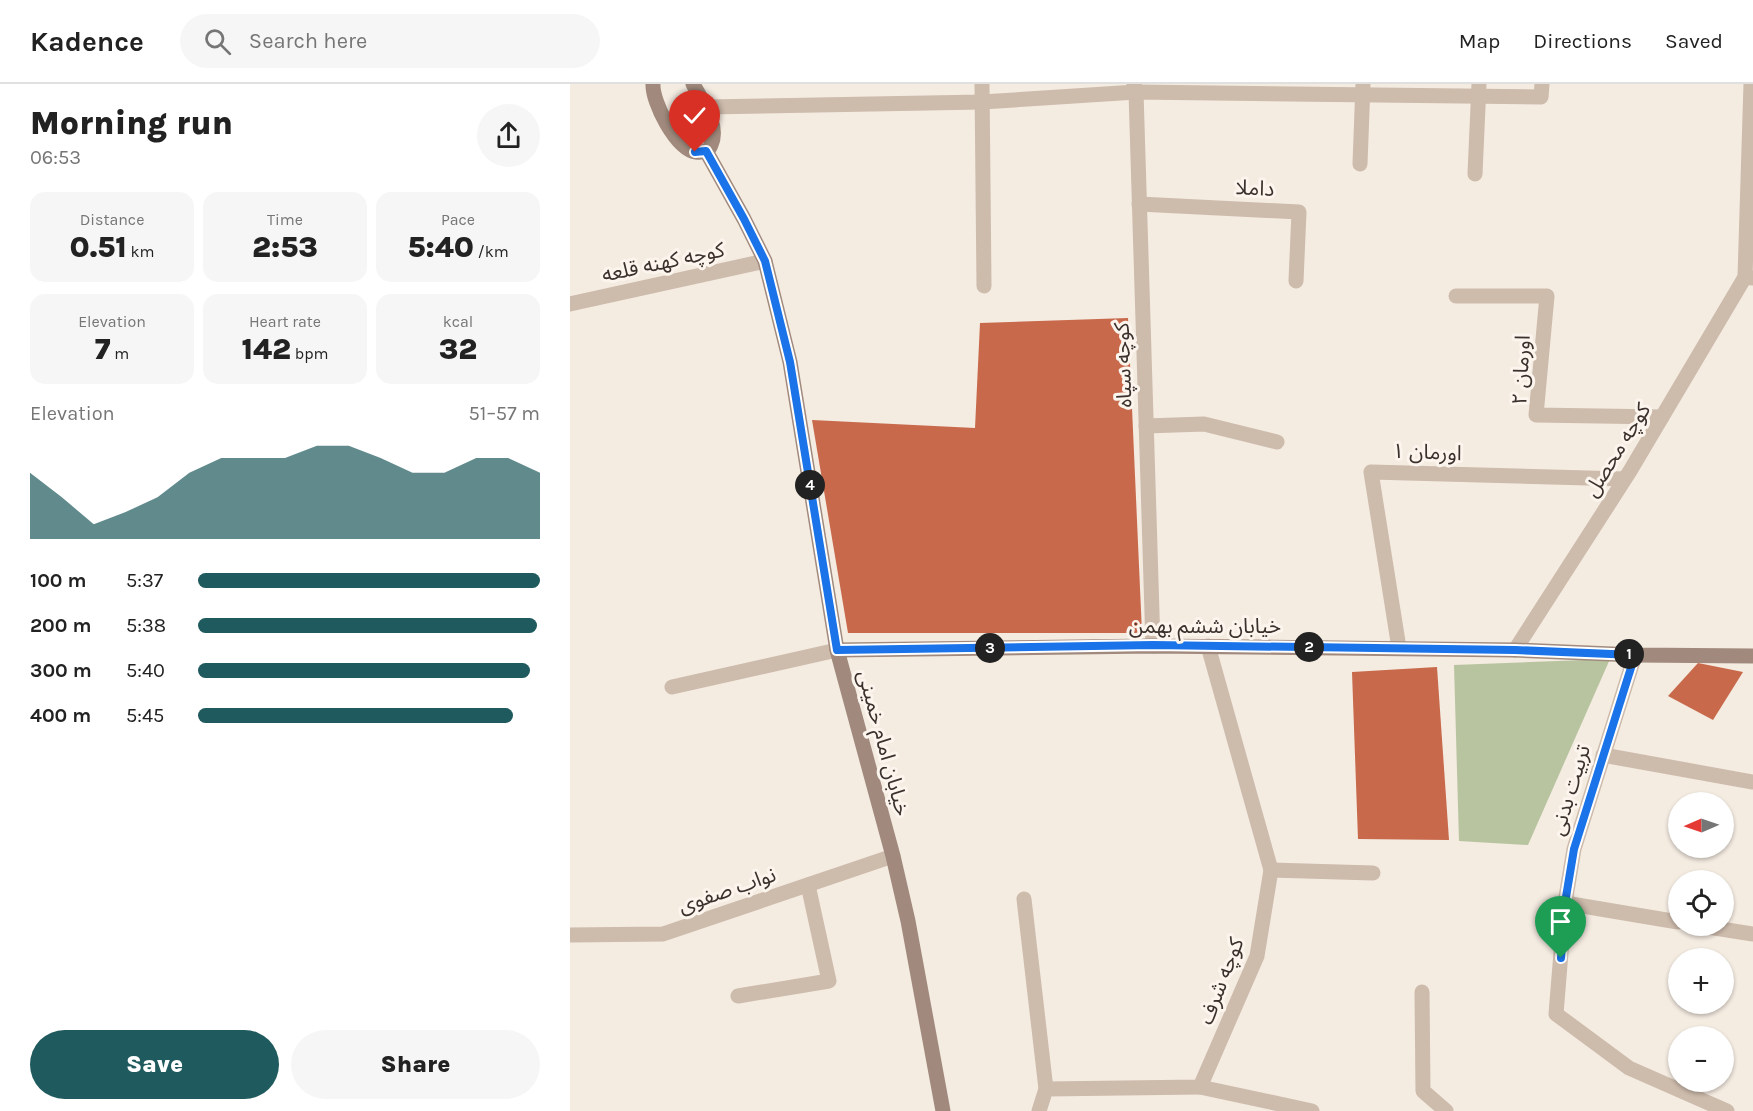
<!DOCTYPE html>
<meta charset="utf-8">
<style>
:root{--surface:#fff;--page:#f6f6f6;--text:#222;--muted:#767676;--line:#e0e0e0;--accent:#1f5a5e}
body{margin:0;font-family:Karla,"Noto Sans Arabic",sans-serif;background:var(--page);color:var(--text);height:100vh;display:flex;flex-direction:column;font-size:22px;white-space:nowrap}
*{box-sizing:border-box;margin:0}
p{font-size:20px;color:var(--muted)}
.icon{flex:none;width:33px;height:33px;fill:none;stroke:currentColor;stroke-width:2;stroke-linecap:round;stroke-linejoin:round}
.map{position:relative;flex:1;overflow:hidden}
.side{display:flex;flex-direction:column;background:var(--surface);width:570px}
.side>*{flex:none}
.needle{width:39px;rotate:268deg}
.tools{position:absolute;left:1098px;top:708px;display:grid;gap:12px}
.tools a{display:grid;place-items:center;width:66px;height:66px;border-radius:50%;background:var(--surface);box-shadow:0 2px 4px #0004;font-size:30px}
.pin{position:absolute;display:grid;place-items:center;width:51px;height:51px;color:#fff;margin:-62px -26px;border-radius:50% 50% 50% 0;rotate:-45deg;box-shadow:0 0 6px #0007}
.pin .icon{rotate:45deg}
.km{position:absolute;width:30px;height:30px;margin:-15px;border-radius:50%;background:#222;color:#fff;font-size:16px;line-height:30px;text-align:center}
.round{display:grid;place-items:center;flex:none;width:63px;height:63px;border-radius:32px;background:var(--page)}
.summary{display:flex;align-items:center;justify-content:space-between;height:102px;padding:0 30px}
h1{font-size:33px;font-weight:800;line-height:45px}
.metrics{display:grid;grid-template-columns:repeat(3,1fr);gap:9px;height:102px;padding:6px 30px}
.metrics div{display:grid;align-content:center;border-radius:15px;background:var(--page);text-align:center}
.metrics b{font-size:30px;font-weight:800}
.metrics small{font-size:16px;font-weight:400}
.metrics p{font-size:16px}
.chart{height:168px;padding:12px 30px}
.chart p{display:flex;justify-content:space-between}
.chart svg{width:100%;height:108px;margin-top:6px;fill:var(--accent);opacity:.7}
.primary-button{display:flex;gap:12px;margin-top:auto;padding:12px 30px}
.primary-button a{flex:1;height:69px;border-radius:36px;background:var(--accent);color:#fff;font-size:24px;font-weight:800;line-height:69px;text-align:center}
.primary-button a+a{background:var(--page);color:var(--text)}
ul{padding:0 30px;list-style:none;font-size:20px}
li{display:grid;grid-template-columns:96px 72px 1fr;align-items:center;height:45px}
li i{height:15px;border-radius:8px;background:var(--accent)}
header{display:flex;align-items:center;gap:36px;box-sizing:border-box;height:84px;padding:0 30px;background:var(--surface);border-bottom:2px solid var(--line)}
header strong{font-size:28px}
nav{display:flex;gap:33px;margin-inline-start:auto;font-size:21px}
.search{width:420px;height:54px;background:var(--page);display:flex;align-items:center;gap:15px;box-sizing:border-box;padding:0 21px;border-radius:33px;color:var(--muted);font-size:22px}
main{display:flex;flex:1;min-height:0}
.map>svg:first-child{display:block}
.green{fill:#b8c4a0}
.building{fill:#c8694b}
.lines{fill:none;stroke-linecap:round;stroke-linejoin:round}
.street{stroke:#cdbbac;stroke-width:15}
.secondary{stroke:#a18a7d;stroke-width:15}
.route-casing{stroke:#fff;stroke-width:12}
.route{stroke:#1a73e8;stroke-width:8}
.labels{text-anchor:middle;dominant-baseline:central;stroke-width:6;stroke-linejoin:round;paint-order:stroke}
.street-label{font-size:21px;fill:#3b302b;stroke:#fbf5ee}
</style>
<header>
<strong>Kadence</strong>
<div class="search"><svg class="icon" aria-label="search" viewBox="0 0 24 24"><circle cx="10" cy="10" r="6"/><path d="M15 15l6 6"/></svg>Search here</div>
<nav><a>Map</a><a>Directions</a><a>Saved</a></nav>
</header>
<main>
<section class="side">
<div class="summary"><div><h1>Morning run</h1><p>06:53</p></div><a class="round"><svg class="icon" aria-label="share" viewBox="0 0 24 24"><path d="M12 15V3M7 8l5-5 5 5M5 13v7h14v-7"/></svg></a></div>
<div class="metrics">
<div><p>Distance</p><b>0.51<small> km</small></b></div>
<div><p>Time</p><b>2:53</b></div>
<div><p>Pace</p><b>5:40<small> /km</small></b></div>
</div>
<div class="metrics">
<div><p>Elevation</p><b>7<small> m</small></b></div>
<div><p>Heart rate</p><b>142<small> bpm</small></b></div>
<div><p>kcal</p><b>32</b></div>
</div>
<div class="chart"><p><span>Elevation</span>51–57 m</p>
<svg viewBox="0 0 160 44" preserveAspectRatio="none"><path d="M0 44V17L10 27L20 38L30 33L40 27L50 17L60 11L70 11L80 11L90 6L100 6L110 11L120 17L130 17L140 11L150 11L160 17V44z"/></svg>
</div>
<ul>
<li><b>100 m</b>5:37<i style="width:100%"></i></li>
<li><b>200 m</b>5:38<i style="width:99%"></i></li>
<li><b>300 m</b>5:40<i style="width:97%"></i></li>
<li><b>400 m</b>5:45<i style="width:92%"></i></li>
</ul>
<div class="primary-button"><a>Save</a><a>Share</a></div>
</section>
<div class="map">
<svg width="1183" height="1027" viewBox="0 0 1183 1027">
<rect width="100%" height="100%" fill="#f4ebe1"/>
<!-- green -->
<path class="green" d="M1040,575L958,761L889,757L884,581Z"/>
<!-- building -->
<g class="building">
<path d="M558,234L572,549H278L242,336L405,344L410,239Z"/>
<path d="M1128,579L1173,588L1143,636L1098,612Z"/>
<path d="M867,583L879,756L788,755L782,588Z"/>
</g>
<g class="lines">
<!-- street -->
<g class="street">
<path d="M412,0L414,202"/>
<path d="M564,0L566,8L583,562"/>
<path d="M136,23L412,18L566,8L971,13L972,0"/>
<path d="M790,80L793,0"/>
<path d="M905,90L909,0"/>
<path d="M569,120L729,128L726,197"/>
<path d="M1175,193L1181,0"/>
<path d="M886,212H977L966,331L1092,333"/>
<path d="M0,220L195,177"/>
<path d="M576,342L634,340L707,358"/>
<path d="M829,564L801,388L1054,395"/>
<path d="M945,566L1060,387L1175,193L1183,194"/>
<path d="M1065,571L1004,765L995,819L986,930L1059,984L1157,1027"/>
<path d="M102,603L267,566"/>
<path d="M1033,671L1183,698"/>
<path d="M701,786L803,789"/>
<path d="M454,815L476,1005"/>
<path d="M995,819L1108,838"/>
<path d="M1132,842L1183,850"/>
<path d="M0,851L93,850L323,772"/>
<path d="M852,908L853,1007L876,1027"/>
<path d="M168,912L259,897L238,801"/>
<path d="M630,1003L742,1027"/>
<path d="M469,1027L476,1005L630,1003L687,872L701,786L638,562"/>
</g>
<!-- secondary -->
<g class="secondary">
<path d="M83,0C82,18 106,65 126,68C132,69 139,67 141,61C150,41 132,17 123,0"/>
<path d="M136,67L174,135L195,177L220,278L267,566L323,772L338,837L373,1027"/>
<path d="M267,566L583,562L945,566L1065,571L1183,572"/>
</g>
</g>
<g class="lines">
<defs>
<path id="route" d="M125,68L136,67L174,135L195,177L220,278L267,566L583,561L945,566L1065,571L1004,765L995,819L991,874"/>
</defs>
<!-- route casing -->
<use href="#route" class="route-casing"/>
<!-- route -->
<use href="#route" class="route"/>
</g>
<g class="labels">
<!-- street labels -->
<g class="street-label">
<text transform="translate(685 104) rotate(3)">داملا</text>
<text transform="translate(93 178) rotate(-12)">کوچه کهنه قلعه</text>
<text transform="translate(553 281) rotate(-92)">کوچه سپاه</text>
<text transform="translate(951 286) rotate(-87)">اورمان ۲</text>
<text transform="translate(1047 366) rotate(-58)">کوچه محصل</text>
<text transform="translate(857 368) rotate(2)">اورمان ۱</text>
<text x="635" y="542">خیابان ششم بهمن</text>
<text transform="translate(314 659) rotate(75)">خیابان امام خمینی</text>
<text transform="translate(1000 706) rotate(-73)">تربیت بدنی</text>
<text transform="translate(157 806) rotate(-19)">نواب صفوی</text>
<text transform="translate(651 897) rotate(-69)">کوچه شرف</text>
</g>
</g>
</svg>
<div class="tools">
<a><svg class="needle" viewBox="-14 -14 28 28"><path d="M0-13l5 13h-10z" fill="#e53935"/><path d="M0 13l5-13h-10z" fill="#767676"/></svg></a>
<a><svg class="icon" aria-label="locate" viewBox="0 0 24 24"><circle cx="12" cy="12" r="6"/><path d="M12 2v4M12 18v4M2 12h4M18 12h4"/></svg></a>
<a>+</a>
<a>−</a>
</div>
<div class="pin" style="left:991px;top:874px;background:#1e9e55"><svg class="icon" aria-label="arrive" viewBox="0 0 24 24"><path d="M6 21V4h12l-3 4 3 4H6"/></svg></div>
<div class="pin" style="left:125px;top:68px;background:#d93025"><svg class="icon" aria-label="check" viewBox="0 0 24 24"><path d="M5 12l5 5 9-10"/></svg></div>
<b class="km" style="left:1059px;top:570px">1</b>
<b class="km" style="left:739px;top:563px">2</b>
<b class="km" style="left:420px;top:564px">3</b>
<b class="km" style="left:240px;top:401px">4</b>
</div>
</main>
